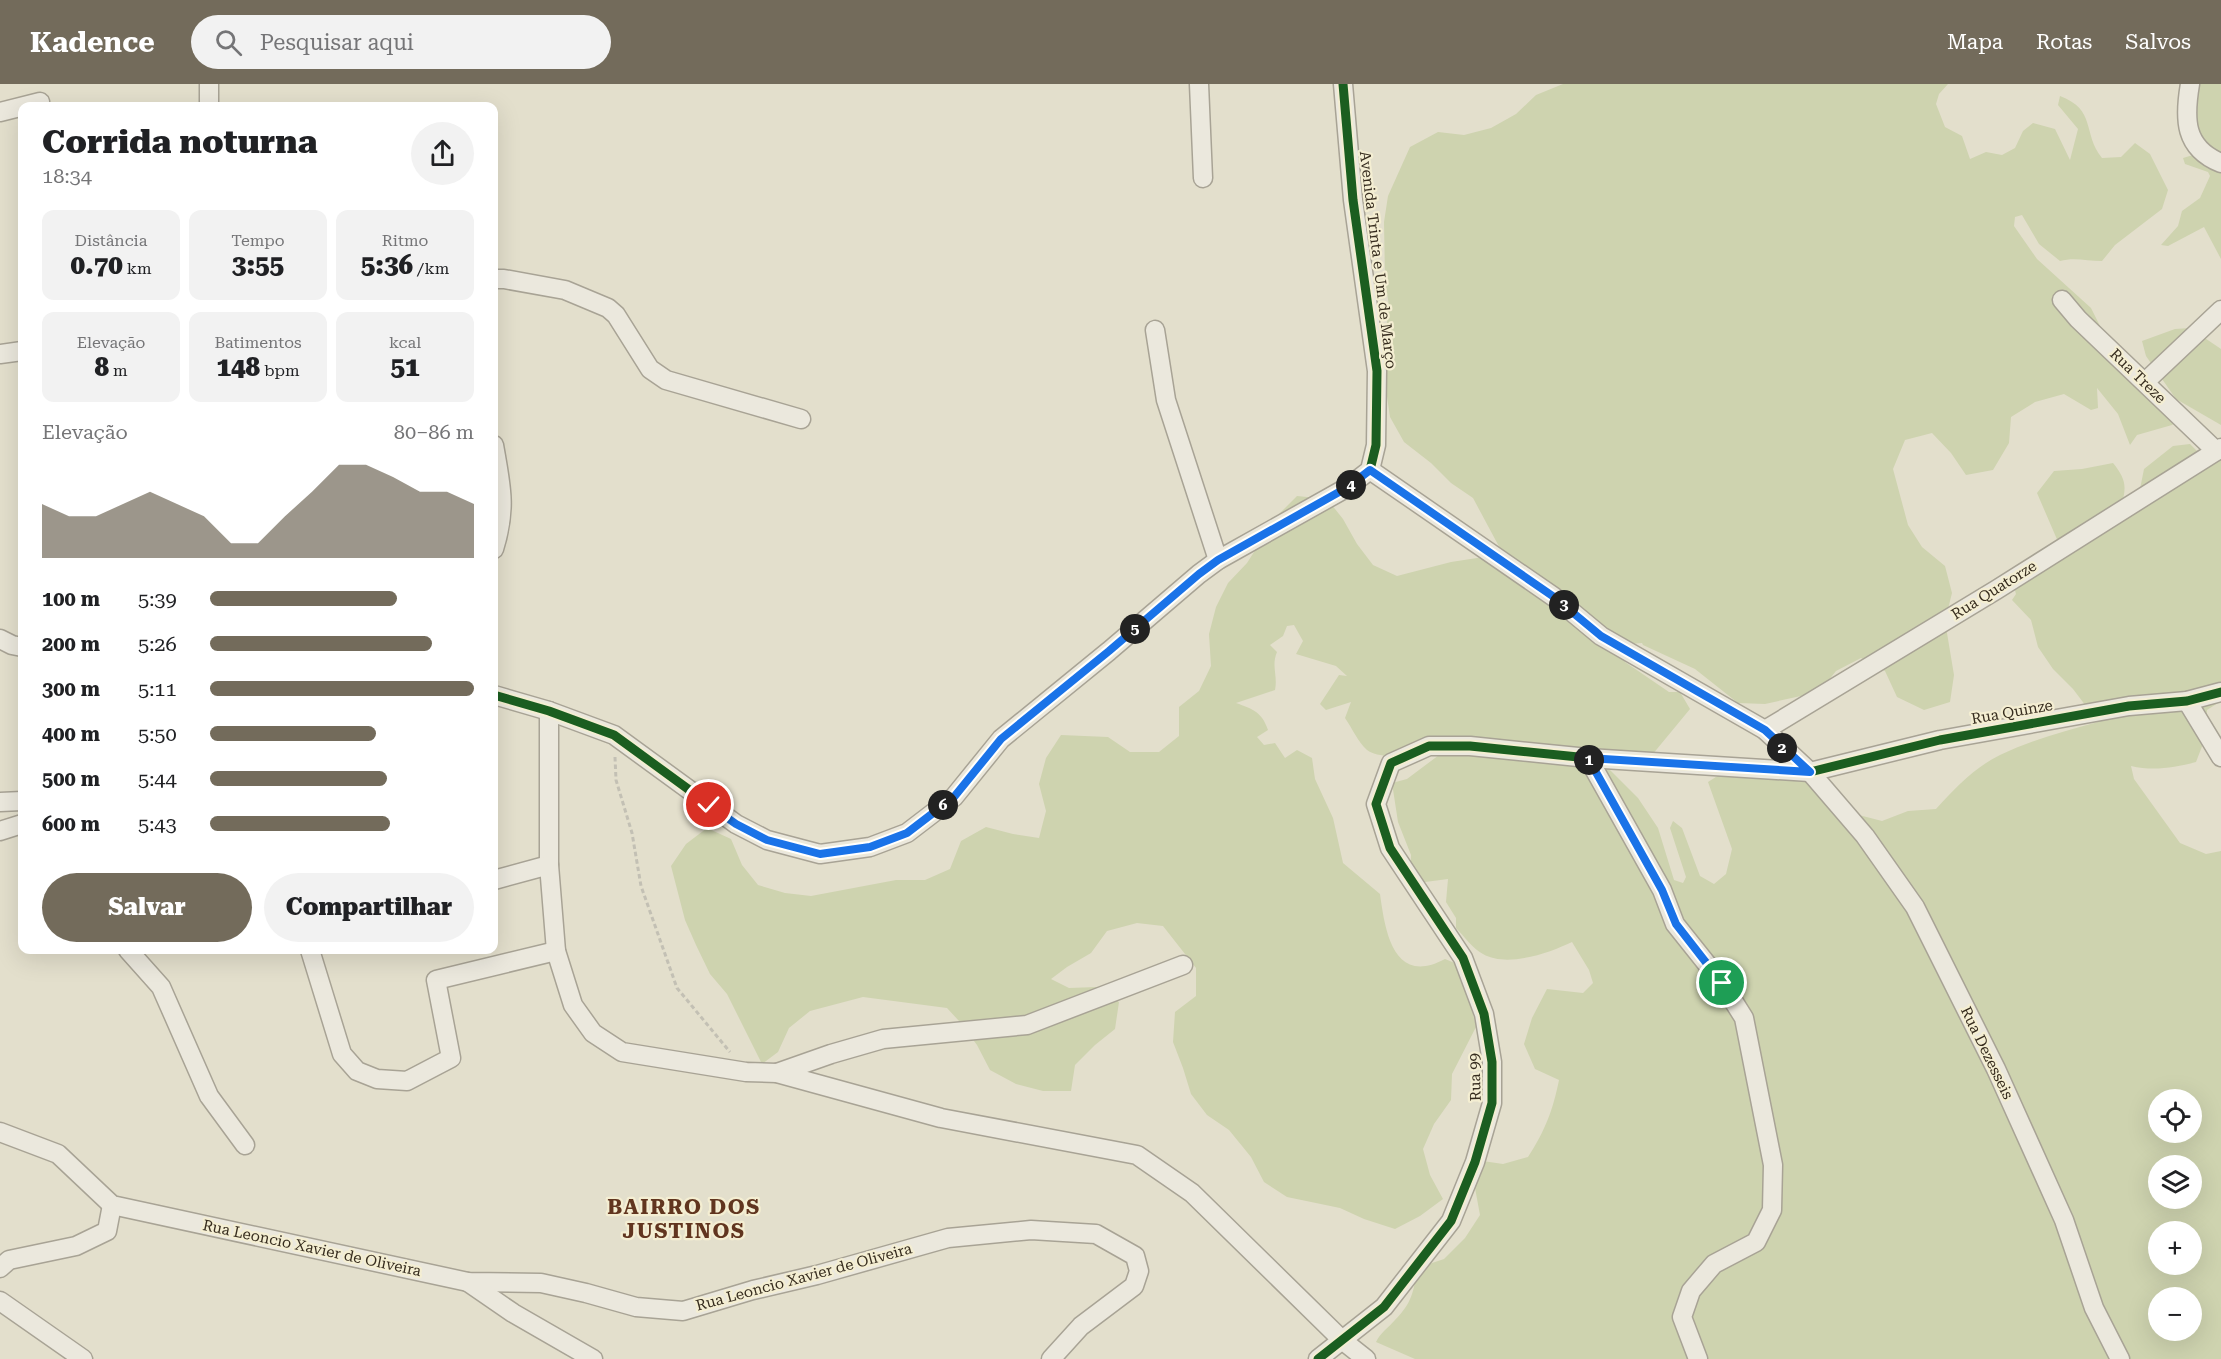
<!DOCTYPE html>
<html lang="pt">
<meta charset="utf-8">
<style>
:root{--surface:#fff;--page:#f2f2f2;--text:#202124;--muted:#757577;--accent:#736b5b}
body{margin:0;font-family:"Roboto Serif",serif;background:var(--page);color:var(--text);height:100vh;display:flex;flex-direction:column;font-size:22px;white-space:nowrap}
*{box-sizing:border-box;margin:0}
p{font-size:20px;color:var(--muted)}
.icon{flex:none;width:33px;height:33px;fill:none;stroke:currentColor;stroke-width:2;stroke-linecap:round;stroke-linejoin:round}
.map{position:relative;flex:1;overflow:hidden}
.panel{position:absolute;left:18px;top:18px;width:480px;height:852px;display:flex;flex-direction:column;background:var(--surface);border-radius:12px;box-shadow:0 6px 24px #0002}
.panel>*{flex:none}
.buttons{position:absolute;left:2148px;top:1005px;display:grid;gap:12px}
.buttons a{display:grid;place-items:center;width:54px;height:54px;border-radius:50%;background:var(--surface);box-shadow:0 6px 24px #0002;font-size:30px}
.pin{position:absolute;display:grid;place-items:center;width:51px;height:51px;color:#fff;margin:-26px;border:3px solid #fff;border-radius:50%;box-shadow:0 2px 6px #0007}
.km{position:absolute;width:30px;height:30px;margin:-15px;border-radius:50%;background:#222;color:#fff;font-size:16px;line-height:30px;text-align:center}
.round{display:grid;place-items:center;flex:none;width:63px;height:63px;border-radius:32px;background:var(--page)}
.summary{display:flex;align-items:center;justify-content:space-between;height:102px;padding:0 24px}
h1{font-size:33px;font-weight:800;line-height:45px}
.figures{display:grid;grid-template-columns:repeat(3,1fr);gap:9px;height:102px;padding:6px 24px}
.figures div{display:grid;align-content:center;border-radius:12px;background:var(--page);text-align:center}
.figures b{font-size:26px;font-weight:800}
.figures small{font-size:16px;font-weight:400}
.figures p{font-size:16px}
.chart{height:168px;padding:12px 24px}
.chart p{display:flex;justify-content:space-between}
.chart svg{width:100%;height:108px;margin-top:6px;fill:var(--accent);opacity:.7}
.action{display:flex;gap:12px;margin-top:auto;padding:12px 24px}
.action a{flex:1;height:69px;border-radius:36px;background:var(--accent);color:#fff;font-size:24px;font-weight:800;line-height:69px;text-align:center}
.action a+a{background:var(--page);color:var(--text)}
ul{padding:0 24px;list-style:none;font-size:20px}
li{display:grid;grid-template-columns:96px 72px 1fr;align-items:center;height:45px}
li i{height:15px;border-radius:8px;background:var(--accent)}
header{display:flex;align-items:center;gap:36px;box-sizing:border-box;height:84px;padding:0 30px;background:var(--accent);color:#fff}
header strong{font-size:28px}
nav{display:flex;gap:33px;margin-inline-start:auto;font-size:21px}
.search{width:420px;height:54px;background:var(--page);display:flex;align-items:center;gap:15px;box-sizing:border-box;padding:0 21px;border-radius:33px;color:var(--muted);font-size:22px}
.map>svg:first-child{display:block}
.green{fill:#ced3af;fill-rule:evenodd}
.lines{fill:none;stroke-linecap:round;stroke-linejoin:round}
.minor-casing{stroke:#a8a395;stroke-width:21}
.path{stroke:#c3c0b4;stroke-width:3;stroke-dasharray:4.5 3;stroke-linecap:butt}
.minor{stroke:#ebe8dd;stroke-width:18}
.cycleway-casing{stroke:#f4eed2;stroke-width:13}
.cycleway{stroke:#1b5e20;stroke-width:9}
.route-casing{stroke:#fff;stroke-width:12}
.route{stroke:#1a73e8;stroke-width:8}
.labels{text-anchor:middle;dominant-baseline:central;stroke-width:4.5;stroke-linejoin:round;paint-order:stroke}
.street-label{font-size:15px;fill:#362c1e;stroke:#f4eed2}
.district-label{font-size:21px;font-weight:bold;letter-spacing:1.5px;fill:#61351f;stroke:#f4eed2}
</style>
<header>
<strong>Kadence</strong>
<div class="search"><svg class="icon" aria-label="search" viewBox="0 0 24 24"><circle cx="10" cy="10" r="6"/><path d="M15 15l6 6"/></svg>Pesquisar aqui</div>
<nav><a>Mapa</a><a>Rotas</a><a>Salvos</a></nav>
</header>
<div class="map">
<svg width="2221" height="1275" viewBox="0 0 2221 1275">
<rect width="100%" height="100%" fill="#e3dfcc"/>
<!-- green -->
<g class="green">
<path d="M1563,0H1948L1939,10L1936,20L1945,43L1962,52L1970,75L1986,68L2002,71L2015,64L2023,47L2033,39L2055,45L2070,76L2078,45L2058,21L2060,12C2097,26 2082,49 2102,74L2121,73L2135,59L2150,70L2168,106L2162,125L2115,161L2102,177C2087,177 2074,173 2060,177L2039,160L2022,131L2015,133L2014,142L2037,175L2091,224L2112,266L2182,331L2172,341L2137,351L2130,361L2118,330L2097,304L2098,324L2091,326L2064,310L2035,318L2011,333L2009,359L1993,386L1966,391L1951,369L1932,349L1905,356L1893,385L1908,441L1922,463L1945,482L1952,509L1945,537L1954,591L1950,618L1924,626L1897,613L1885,587L1861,574L1836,587L1819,608L1765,620L1738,619L1695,585L1643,561L1642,559L1619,561L1625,578L1669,608H1680L1690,625L1652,671L1604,680L1638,714L1658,744L1674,796L1683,799L1686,793L1670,744L1673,737L1682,744L1700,792L1714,800L1726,790L1732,765L1708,698L1730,684L1787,680L1855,730L1882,737L1908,727L1936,725C1954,705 1975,683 2000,671C2031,656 2065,647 2098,638L2073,605L2053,585L2038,563L2031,536L2012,516L2016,510L2009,485L2015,486L2059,460L2037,409L2054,387L2082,385L2113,379C2126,395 2127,403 2121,422L2139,410L2144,385L2173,362L2190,360L2199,369L2221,373V617L2207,626L2206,652L2196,678C2173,684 2153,687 2131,682L2134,695L2180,759L2206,770L2221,767V1275H1415L1376,1258C1380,1249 1389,1243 1395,1236C1412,1219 1414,1207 1417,1184L1444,1175L1465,1154L1480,1131L1475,1104L1476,1076L1503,1080L1528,1073C1545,1047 1553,1026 1559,996L1535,985L1524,960L1532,934L1547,905L1583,909L1593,899L1589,886L1572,858C1549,869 1507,884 1483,870C1473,865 1464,852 1456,844V834L1446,818L1448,795L1410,800L1411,771L1398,738L1392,699L1407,695L1439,671C1422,672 1379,676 1367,666C1358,658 1352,644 1345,634L1351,618L1326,626L1320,620L1339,591L1347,592L1336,582L1296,570L1303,557L1294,541L1287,542L1283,552L1270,561L1277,568C1271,582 1278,591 1275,606L1236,619C1253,625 1262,628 1268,646L1257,653L1264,661L1275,659L1285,674L1297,666L1312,674L1315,695L1333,734L1343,779L1380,810C1385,846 1393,903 1445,875L1462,882L1476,943L1452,990L1451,1016L1434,1040L1423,1065L1430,1091L1443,1115L1420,1132L1395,1145L1364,1135L1340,1124L1287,1113L1264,1098L1251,1073L1229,1046L1207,1031L1191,1010L1183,984L1173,958L1175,928L1196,912V884L1163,842L1137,839L1107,847L1091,869L1067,883L1051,895L1069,904L1097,903L1119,918L1115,945L1095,961L1075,981L1071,1007H1043L1016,1000L990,986L977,961L959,937L947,924L863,913L810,927L789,944L778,968L762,980L727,910L710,890L696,861L685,836L671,782L686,760L707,744L731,755L742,781L758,801L785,809L811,812L896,796H925L950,785L961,757L986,743L1013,750L1039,754L1046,727L1039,700L1046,674L1061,651L1108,653L1130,668H1159L1179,652V623L1199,607L1211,582L1209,550L1216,523L1228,499L1247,479L1277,432L1297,412L1327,415L1343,435L1357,460L1373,481L1397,492L1451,478L1503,470L1473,414L1451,399L1431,379L1404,358L1390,333L1382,278L1389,222L1385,195L1384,138L1388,112L1410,63L1438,48L1464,51L1491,44L1516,30L1536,11ZM2158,1016H2192V1048H2158ZM2158,1082H2192V1114H2158ZM2158,1148H2192V1180H2158ZM2158,1214H2192V1246H2158Z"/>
<path d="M2194,0H2221V175L2204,143L2168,162L2161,161L2178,142L2182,127L2200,114L2210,92L2208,88L2185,80L2183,74L2193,71L2197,47L2191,29Z"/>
<path d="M2190,244L2221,265V341L2176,315L2146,272L2142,257L2175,245Z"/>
</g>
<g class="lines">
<defs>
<g id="minor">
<path d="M1199,0L1203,94"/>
<path d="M2190,0C2184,35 2184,64 2221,79"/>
<path d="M209,22V0"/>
<path d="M0,28L40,18"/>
<path d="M494,195H504L565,206L608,224L616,231L650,285L666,296L801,335"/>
<path d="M2062,216L2078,235L2216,367"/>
<path d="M1155,246L1166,316L1218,476"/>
<path d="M0,270L22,267"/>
<path d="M2145,298L2221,226"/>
<path d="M494,361C501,402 507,423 494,465"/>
<path d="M1370,386L1554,513L1601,552L1765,646L1810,688L1865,752L1915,823L1996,985L2064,1136L2094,1224L2120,1275"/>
<path d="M0,555L12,561L22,563"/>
<path d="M494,611L549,627L614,651L736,740L767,756L820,770L870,763L907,749L954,713L1001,655L1109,567L1199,490L1218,476L1348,403L1370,386L1376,361L1377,287L1353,116L1343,0"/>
<path d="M2187,617L2221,673"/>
<path d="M549,627V781L556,867L573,921L593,949L622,968L746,988L777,989L941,1034L1137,1071L1192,1109L1342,1256L1366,1275"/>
<path d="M1765,646L1996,506L2221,364"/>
<path d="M1588,674L1662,806L1675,840L1722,899L1744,934L1773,1081L1772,1126L1756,1158L1714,1180L1691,1207L1682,1233L1698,1275"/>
<path d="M0,718L22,717"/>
<path d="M0,747L22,740"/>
<path d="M494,796L549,781"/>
<path d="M128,866L161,903L209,1012L245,1061"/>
<path d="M310,866L342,970L357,987L377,995L407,997L451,974L436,896L556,867"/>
<path d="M777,989L831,970L883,955L1027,941L1183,881"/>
<path d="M0,1048L58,1070L112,1121L468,1198L541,1199L586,1209L636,1223L683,1227L753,1206L817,1191L948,1154L1031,1146L1096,1150L1135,1172L1139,1187L1134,1202L1081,1242L1051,1275"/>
<path d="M0,1184L9,1176L76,1162L107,1147L112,1121"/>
<path d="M468,1198L513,1229L593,1275"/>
<path d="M0,1217L83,1275"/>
<path d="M1318,1275L1384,1223L1451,1137L1475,1078L1492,1019V978L1484,930L1463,874L1390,764L1376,720L1391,679L1429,662H1470L1588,674L1810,688L1940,656L2129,622L2187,617L2221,608"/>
</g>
</defs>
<!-- minor casing -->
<use href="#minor" class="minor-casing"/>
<!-- path -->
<path class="path" d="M615,673L616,696L632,749L641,802L677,904L730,968"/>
<!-- minor -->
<use href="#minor" class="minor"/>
<defs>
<g id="cycleway">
<path d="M494,611L549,627L614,651L736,740L767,756L820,770L870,763L907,749L954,713L1001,655L1109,567L1199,490L1218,476L1348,403L1370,386L1376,361L1377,287L1353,116L1343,0"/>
<path d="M1318,1275L1384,1223L1451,1137L1475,1078L1492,1019V978L1484,930L1463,874L1390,764L1376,720L1391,679L1429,662H1470L1588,674L1810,688L1940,656L2129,622L2187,617L2221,608"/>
</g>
</defs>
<!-- cycleway casing -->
<use href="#cycleway" class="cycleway-casing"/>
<!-- cycleway -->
<use href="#cycleway" class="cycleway"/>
</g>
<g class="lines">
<defs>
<path id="route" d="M709,721L736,740L767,756L820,770L870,763L907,749L954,713L1001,655L1109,567L1199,490L1218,476L1348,403L1370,386L1554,513L1601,552L1765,646L1810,688L1588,674L1662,806L1676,840L1722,899"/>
</defs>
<!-- route casing -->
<use href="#route" class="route-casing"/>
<!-- route -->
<use href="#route" class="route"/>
</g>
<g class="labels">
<!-- street labels -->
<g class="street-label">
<text transform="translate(1378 176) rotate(83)">Avenida Trinta e Um de Março</text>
<text transform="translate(2138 292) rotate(44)">Rua Treze</text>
<text transform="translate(1994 506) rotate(-32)">Rua Quatorze</text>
<text transform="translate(2012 628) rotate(-10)">Rua Quinze</text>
<text transform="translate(1987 969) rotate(64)">Rua Dezesseis</text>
<text transform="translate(1475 993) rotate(-92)">Rua 99</text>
<text transform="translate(312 1164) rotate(12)">Rua Leoncio Xavier de Oliveira</text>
<text transform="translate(804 1193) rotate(-15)">Rua Leoncio Xavier de Oliveira</text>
</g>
<!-- district labels -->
<g class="district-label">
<text x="684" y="1123">BAIRRO DOS<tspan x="684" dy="24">JUSTINOS</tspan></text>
</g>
</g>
</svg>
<div class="buttons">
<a><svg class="icon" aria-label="locate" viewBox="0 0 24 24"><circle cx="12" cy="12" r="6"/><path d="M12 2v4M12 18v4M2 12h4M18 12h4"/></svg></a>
<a><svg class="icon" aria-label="layers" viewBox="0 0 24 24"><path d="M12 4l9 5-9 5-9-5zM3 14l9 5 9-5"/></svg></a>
<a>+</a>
<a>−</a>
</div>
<div class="pin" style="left:1722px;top:899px;background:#1e9e55"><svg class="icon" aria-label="arrive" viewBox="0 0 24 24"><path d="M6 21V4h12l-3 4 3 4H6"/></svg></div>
<div class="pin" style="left:709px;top:721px;background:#d93025"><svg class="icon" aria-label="check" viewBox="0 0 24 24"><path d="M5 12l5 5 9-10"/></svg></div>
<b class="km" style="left:1589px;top:676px">1</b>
<b class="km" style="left:1782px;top:664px">2</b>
<b class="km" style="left:1564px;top:521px">3</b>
<b class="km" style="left:1351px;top:401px">4</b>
<b class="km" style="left:1135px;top:545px">5</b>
<b class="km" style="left:943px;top:721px">6</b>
<section class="panel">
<div class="summary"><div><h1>Corrida noturna</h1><p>18:34</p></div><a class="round"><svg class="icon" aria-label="share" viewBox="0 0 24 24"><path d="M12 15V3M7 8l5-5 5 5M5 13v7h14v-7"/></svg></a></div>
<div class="figures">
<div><p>Distância</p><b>0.70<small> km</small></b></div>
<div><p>Tempo</p><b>3:55</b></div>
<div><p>Ritmo</p><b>5:36<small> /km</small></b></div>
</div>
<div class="figures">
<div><p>Elevação</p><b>8<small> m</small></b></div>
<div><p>Batimentos</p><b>148<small> bpm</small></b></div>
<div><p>kcal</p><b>51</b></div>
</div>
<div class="chart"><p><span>Elevação</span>80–86 m</p>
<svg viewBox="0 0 160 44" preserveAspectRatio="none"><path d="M0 44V22L10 27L20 27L30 22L40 17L50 22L60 27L70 38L80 38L90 27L100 17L110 6L120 6L130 11L140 17L150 17L160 22V44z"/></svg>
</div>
<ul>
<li><b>100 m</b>5:39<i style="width:71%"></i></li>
<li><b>200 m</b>5:26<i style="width:84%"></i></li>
<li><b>300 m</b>5:11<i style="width:100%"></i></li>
<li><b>400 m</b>5:50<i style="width:63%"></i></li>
<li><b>500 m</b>5:44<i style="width:67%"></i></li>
<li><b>600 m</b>5:43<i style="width:68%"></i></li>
</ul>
<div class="action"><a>Salvar</a><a>Compartilhar</a></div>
</section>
</div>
